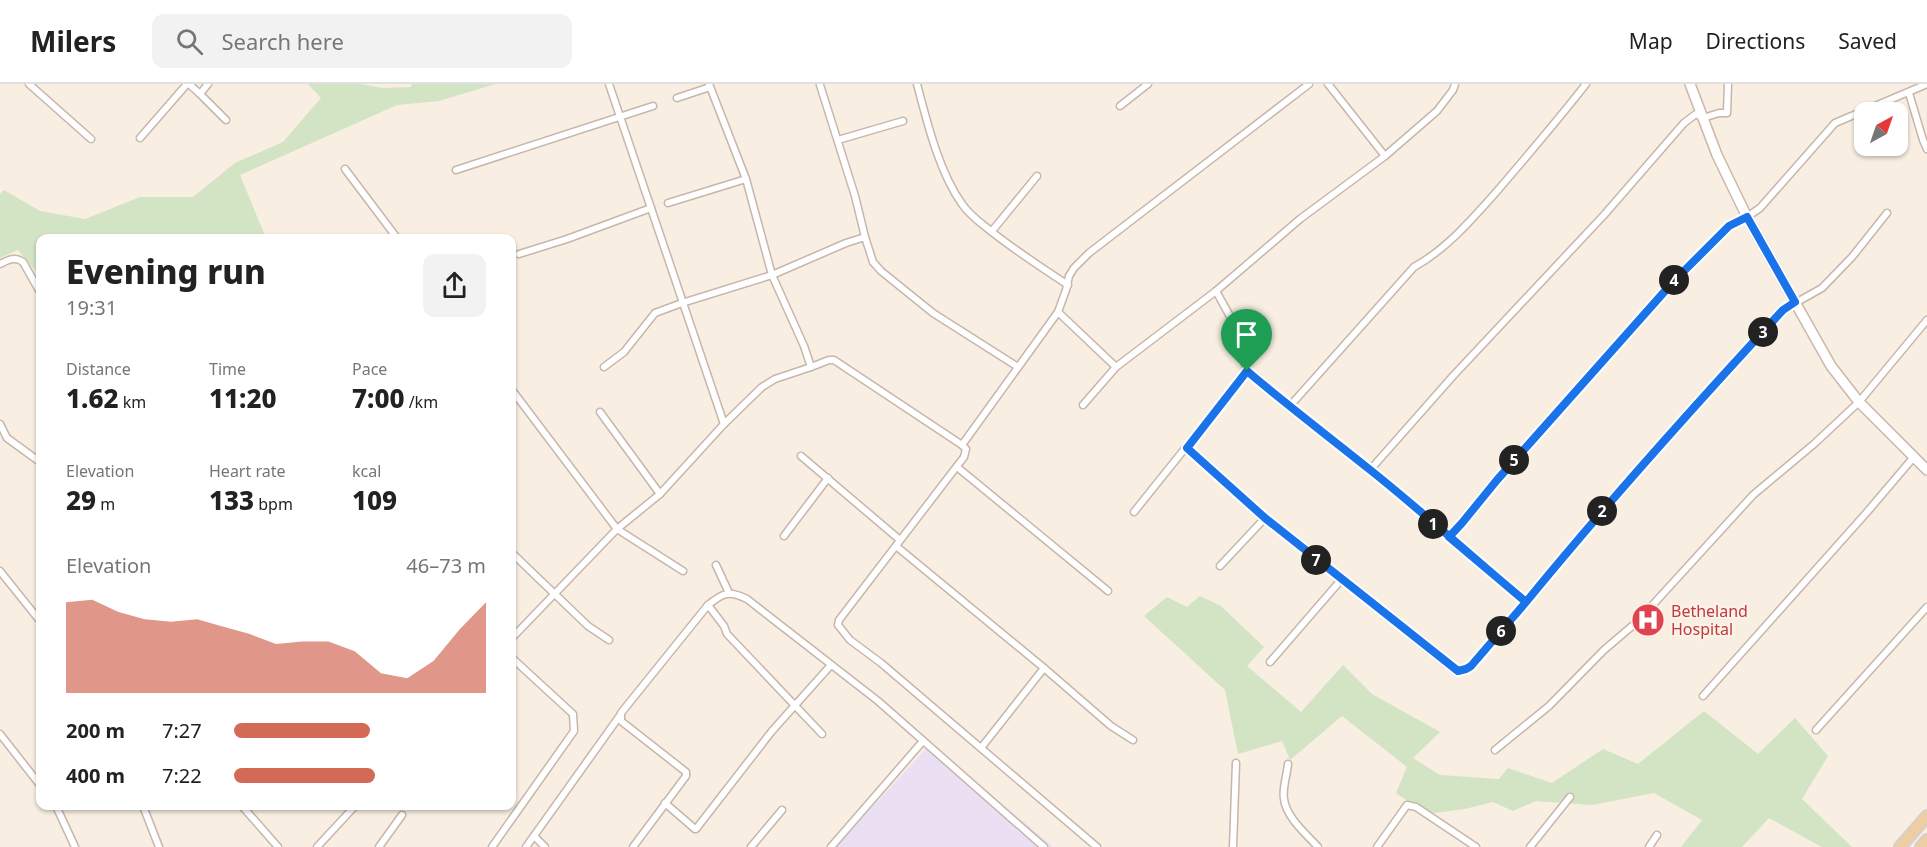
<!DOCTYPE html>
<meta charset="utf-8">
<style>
:root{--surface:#fff;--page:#f2f2f2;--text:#222;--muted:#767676;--line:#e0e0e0;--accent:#d36a56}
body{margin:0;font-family:"Noto Sans",sans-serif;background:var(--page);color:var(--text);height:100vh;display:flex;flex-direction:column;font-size:22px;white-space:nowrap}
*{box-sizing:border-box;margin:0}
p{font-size:20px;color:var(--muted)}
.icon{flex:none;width:33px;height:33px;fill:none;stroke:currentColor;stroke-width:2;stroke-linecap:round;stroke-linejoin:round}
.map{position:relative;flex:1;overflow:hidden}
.panel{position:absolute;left:36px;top:150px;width:480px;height:576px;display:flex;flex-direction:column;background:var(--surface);border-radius:12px;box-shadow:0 2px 4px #0004}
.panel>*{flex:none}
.needle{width:39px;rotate:40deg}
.fabs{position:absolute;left:1854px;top:18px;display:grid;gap:12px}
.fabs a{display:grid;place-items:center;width:54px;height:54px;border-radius:12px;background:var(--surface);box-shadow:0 2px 4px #0004;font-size:30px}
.pin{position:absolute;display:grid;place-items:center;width:51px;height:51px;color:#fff;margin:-62px -26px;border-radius:50% 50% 50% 0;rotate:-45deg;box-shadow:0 0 6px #0007}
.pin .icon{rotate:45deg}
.km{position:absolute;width:30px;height:30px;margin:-15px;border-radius:50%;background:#222;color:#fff;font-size:16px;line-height:30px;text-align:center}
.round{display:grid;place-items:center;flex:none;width:63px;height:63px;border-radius:12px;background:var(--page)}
.overview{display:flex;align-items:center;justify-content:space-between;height:102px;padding:0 30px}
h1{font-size:33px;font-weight:800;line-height:45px}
.figures{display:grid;grid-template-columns:repeat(3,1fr);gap:9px;height:102px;padding:6px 30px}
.figures div{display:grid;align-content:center}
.figures b{font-size:26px;font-weight:800}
.figures small{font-size:16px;font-weight:400}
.figures p{font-size:16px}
.chart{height:168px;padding:12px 30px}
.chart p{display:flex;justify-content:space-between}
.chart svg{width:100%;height:108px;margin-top:6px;fill:var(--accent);opacity:.7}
ul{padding:0 30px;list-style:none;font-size:20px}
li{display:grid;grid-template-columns:96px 72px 1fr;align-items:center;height:45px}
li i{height:15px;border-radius:8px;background:var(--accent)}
header{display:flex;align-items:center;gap:36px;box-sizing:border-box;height:84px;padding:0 30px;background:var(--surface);border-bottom:2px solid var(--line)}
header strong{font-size:28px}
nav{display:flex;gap:33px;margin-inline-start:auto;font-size:21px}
.search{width:420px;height:54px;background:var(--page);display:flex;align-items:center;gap:15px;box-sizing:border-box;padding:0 21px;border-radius:12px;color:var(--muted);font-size:22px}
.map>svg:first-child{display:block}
.education{fill:#ebdff4}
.green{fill:#d2e4c3}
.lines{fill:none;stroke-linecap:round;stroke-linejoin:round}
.street-casing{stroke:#c7b6ab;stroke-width:9}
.secondary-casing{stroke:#ccb7ab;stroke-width:12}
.primary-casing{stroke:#d6cfcd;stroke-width:14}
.street{stroke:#fff;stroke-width:6}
.secondary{stroke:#fff;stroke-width:9}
.primary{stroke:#efcda2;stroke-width:10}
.route-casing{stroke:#fff;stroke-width:12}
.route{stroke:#1a73e8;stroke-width:8}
.labels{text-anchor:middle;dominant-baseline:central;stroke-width:4.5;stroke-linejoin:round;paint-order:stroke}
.health-label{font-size:16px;fill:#be3a42;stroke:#fcf2e7;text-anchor:start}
</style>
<header>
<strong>Milers</strong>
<div class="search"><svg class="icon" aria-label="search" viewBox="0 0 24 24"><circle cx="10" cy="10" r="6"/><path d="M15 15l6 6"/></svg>Search here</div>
<nav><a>Map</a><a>Directions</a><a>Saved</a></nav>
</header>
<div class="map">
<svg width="1927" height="763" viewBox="0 0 1927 763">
<rect width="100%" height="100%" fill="#f8eee2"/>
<!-- education -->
<path class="education" d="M932,663L940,667L1053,763H835L927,664Z"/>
<!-- green -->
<g class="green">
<path d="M308,0H361L382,4L411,3L412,0H495L439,17L397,21L240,91L266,154H40V192L18,166L0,174V110L4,106L40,127L85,135L140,113H193L235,79L283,58L321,14Z"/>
<path d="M1200,512L1221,522L1264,563L1247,582L1301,628L1343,581L1372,610L1440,648L1413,674L1440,691L1499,695L1508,684L1552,699L1603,665L1638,680L1704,627L1758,670L1795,634L1828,672L1802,715L1852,763H1822L1769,734L1742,763H1681L1702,736L1654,709L1592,721L1536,717L1513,727L1493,718L1465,725L1427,730L1396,709L1407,683L1342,632L1290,676L1282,657L1238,670L1225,606L1144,532L1167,513L1187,523Z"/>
</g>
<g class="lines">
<defs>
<g id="street">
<path d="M29,0L91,55"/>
<path d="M189,0L200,10L208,0"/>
<path d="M609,0L724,340"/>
<path d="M709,0L746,95L772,191L804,262L811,283L829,276H834L962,361"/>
<path d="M917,0C927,38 939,88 962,120C970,132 981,139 992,148C1016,167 1042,184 1068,201"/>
<path d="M1328,0L1385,72"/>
<path d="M820,1L855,112L865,153"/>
<path d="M1909,9L1923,56L1927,65"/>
<path d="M200,10L226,36"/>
<path d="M677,14L710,3"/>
<path d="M1120,22L1148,0"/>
<path d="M140,54L187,0"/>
<path d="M838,56L903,37"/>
<path d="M345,85L397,154"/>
<path d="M456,86L653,22"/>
<path d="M668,119L746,95"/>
<path d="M992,147L1037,92"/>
<path d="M519,170L567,155L651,124"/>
<path d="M0,180C8,176 15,172 23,178L40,208"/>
<path d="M1216,207L1232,236L1247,287L1289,323L1370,386L1526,518"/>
<path d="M1058,228L1116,283"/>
<path d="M604,283L624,268L655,229L682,219L772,191L846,159L865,153L873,178L881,187L933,229L1018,283"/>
<path d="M512,306L617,445L683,487"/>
<path d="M1083,321L1116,283L1216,207L1300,135L1385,72L1437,27L1453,6L1455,0"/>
<path d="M1289,323L1414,183C1447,165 1473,134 1498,106C1528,71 1558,36 1586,0"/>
<path d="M600,328L660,410"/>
<path d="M0,340L7,354L40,378"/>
<path d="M1187,364L1265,434L1448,581L1458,587L1466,586L1471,582L1595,435L1720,294L1783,226L1822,204L1852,173L1887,129"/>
<path d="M801,372L900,456"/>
<path d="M957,383L1108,507"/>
<path d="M1370,386L1453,292L1604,131L1684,39L1696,30L1703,34L1719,29H1727L1728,0"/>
<path d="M1134,428L1247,287"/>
<path d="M784,452L828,394"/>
<path d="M1449,453L1462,439L1497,396L1673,198L1729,142L1747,133L1760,124L1835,39L1927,0"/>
<path d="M896,462L1044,584L1111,642L1133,656"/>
<path d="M512,469L588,542L609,556"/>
<path d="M716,481L729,509"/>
<path d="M1220,482L1265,434"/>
<path d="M0,487L40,537"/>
<path d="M708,521L724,542L727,550L822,650"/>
<path d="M512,554L617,445L660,410L724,340L762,303L775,295L811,283"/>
<path d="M1270,578L1341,496"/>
<path d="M1703,612L1868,427L1913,374"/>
<path d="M1816,646L1927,523"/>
<path d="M0,650L40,701"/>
<path d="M981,664L1044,584"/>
<path d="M1495,666L1549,622L1604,566L1638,537L1753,411L1814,360L1859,318L1927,236"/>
<path d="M1288,680C1287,691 1282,705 1284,715C1286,733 1306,750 1318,763"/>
<path d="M665,719L695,745H696L772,647L831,581"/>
<path d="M56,722L75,763"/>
<path d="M143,722L159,763"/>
<path d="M242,722L278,763"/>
<path d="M534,752L545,763"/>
<path d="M317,763L355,722"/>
<path d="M379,763L402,731"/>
<path d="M492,763L574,647L573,630L512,574"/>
<path d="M526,763L621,630"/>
<path d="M633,763L686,692V688L621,637V629L708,521C723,509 728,506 747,515L878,617L1044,763"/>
<path d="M751,763L782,726"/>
<path d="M831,763L923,657"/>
<path d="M1097,763L881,579L850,556L838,541L839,536L964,373L966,365L962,361L1058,228L1066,206L1069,192L1074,184L1089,169L1309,0"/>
<path d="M1233,763L1236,679"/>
<path d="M1377,763L1407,721L1416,723L1476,763"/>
<path d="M1530,763L1570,713"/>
<path d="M1649,763L1657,751"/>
</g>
<path id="secondary" d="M1690,0L1717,71L1747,133L1831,282L1859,318L1927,386"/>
<g id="primary">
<path d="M1900,763L1927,732"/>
<path d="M1921,763L1927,756"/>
</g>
</defs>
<!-- street casing -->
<use href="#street" class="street-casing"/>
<!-- secondary casing -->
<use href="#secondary" class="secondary-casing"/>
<!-- primary casing -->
<use href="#primary" class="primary-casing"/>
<!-- street -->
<use href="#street" class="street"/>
<!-- secondary -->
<use href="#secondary" class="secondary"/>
<!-- primary -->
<use href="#primary" class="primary"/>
</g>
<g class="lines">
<defs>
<path id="route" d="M1247,287C1287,321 1328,352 1369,385C1422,427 1473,474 1526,518C1608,418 1695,321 1783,226L1795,218L1747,133L1729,142L1673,198L1497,396L1462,439L1449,453L1526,518L1471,582L1466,585L1458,587L1265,434L1187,364L1247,287"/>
</defs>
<!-- route casing -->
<use href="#route" class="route-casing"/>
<!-- route -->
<use href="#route" class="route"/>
</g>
<!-- icons -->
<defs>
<symbol id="hospital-disc" viewBox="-11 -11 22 22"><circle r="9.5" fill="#e0444e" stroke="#fcf2e7"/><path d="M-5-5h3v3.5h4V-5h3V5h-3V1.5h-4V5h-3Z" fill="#fff"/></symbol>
</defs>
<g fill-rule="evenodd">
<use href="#hospital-disc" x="1629" y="517" width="38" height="38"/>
</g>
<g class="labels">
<!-- health labels -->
<g class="health-label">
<text x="1671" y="527">Betheland<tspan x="1671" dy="18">Hospital</tspan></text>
</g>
</g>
</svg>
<div class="fabs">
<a><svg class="needle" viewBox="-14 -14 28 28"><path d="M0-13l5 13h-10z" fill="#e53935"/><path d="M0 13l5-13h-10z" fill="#767676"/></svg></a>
</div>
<div class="pin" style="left:1247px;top:287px;background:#1e9e55"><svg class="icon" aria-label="arrive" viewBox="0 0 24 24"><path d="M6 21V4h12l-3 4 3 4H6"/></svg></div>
<b class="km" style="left:1433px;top:440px">1</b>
<b class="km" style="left:1602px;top:427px">2</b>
<b class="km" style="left:1763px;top:248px">3</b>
<b class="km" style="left:1674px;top:196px">4</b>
<b class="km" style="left:1514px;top:376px">5</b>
<b class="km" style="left:1501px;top:547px">6</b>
<b class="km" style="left:1316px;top:476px">7</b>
<section class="panel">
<div class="overview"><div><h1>Evening run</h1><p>19:31</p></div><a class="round"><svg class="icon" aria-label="share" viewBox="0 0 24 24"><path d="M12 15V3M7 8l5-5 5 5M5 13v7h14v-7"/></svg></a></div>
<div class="figures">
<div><p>Distance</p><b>1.62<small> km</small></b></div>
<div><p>Time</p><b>11:20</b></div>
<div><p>Pace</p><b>7:00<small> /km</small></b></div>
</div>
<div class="figures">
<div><p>Elevation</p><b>29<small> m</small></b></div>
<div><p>Heart rate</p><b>133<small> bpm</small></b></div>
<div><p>kcal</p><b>109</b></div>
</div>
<div class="chart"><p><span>Elevation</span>46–73 m</p>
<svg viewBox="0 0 160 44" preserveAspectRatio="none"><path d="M0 44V7L10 6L20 11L30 14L40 15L50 14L60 17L70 20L80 24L90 23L100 23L110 27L120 36L130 38L140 31L150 18L160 7V44z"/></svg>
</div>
<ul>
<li><b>200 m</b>7:27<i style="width:54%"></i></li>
<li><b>400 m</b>7:22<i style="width:56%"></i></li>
</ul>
</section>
</div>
